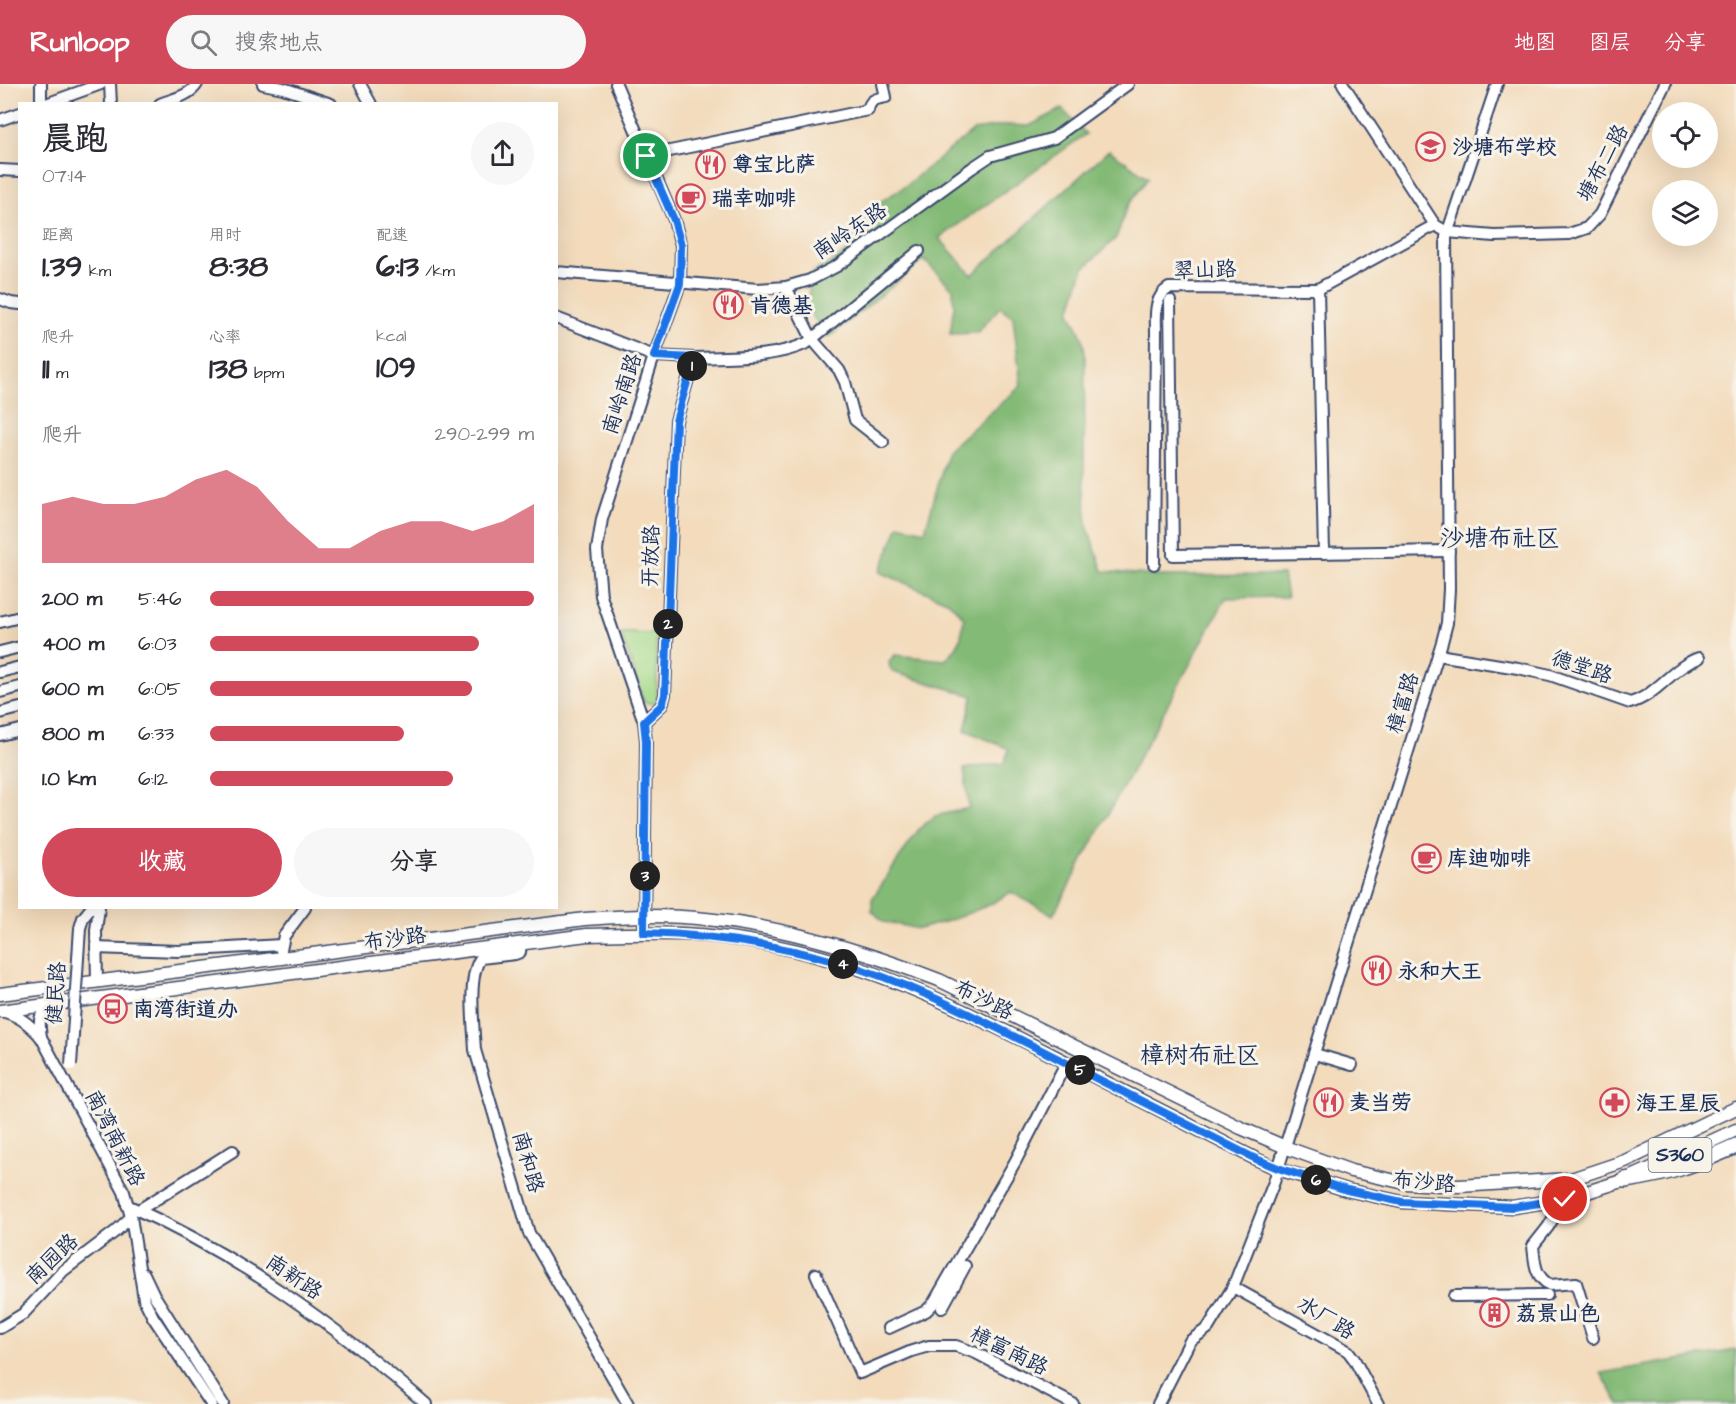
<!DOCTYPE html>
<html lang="zh">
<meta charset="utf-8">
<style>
:root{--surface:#fff;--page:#f7f7f7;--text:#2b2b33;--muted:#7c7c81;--accent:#d1495b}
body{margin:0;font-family:"Architects Daughter","LXGW WenKai TC",sans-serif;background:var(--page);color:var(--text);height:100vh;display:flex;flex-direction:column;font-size:22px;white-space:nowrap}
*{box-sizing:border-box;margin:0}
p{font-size:20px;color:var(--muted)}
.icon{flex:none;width:33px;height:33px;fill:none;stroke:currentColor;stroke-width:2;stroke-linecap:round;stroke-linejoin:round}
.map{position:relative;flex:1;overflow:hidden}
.side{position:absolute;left:18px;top:18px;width:540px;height:807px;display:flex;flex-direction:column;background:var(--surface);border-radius:0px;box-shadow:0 6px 24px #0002}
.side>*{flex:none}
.tools{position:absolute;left:1652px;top:18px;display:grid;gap:12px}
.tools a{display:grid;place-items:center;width:66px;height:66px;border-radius:50%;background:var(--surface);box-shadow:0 6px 24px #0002;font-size:30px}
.pin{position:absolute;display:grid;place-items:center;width:51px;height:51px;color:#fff;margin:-26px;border:3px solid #fff;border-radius:50%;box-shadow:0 2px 6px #0007}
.km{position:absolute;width:30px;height:30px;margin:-15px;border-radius:50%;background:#222;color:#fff;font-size:16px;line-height:30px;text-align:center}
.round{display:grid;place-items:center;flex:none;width:63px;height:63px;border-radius:32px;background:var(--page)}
.headline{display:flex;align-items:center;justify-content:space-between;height:102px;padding:0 24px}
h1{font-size:33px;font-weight:700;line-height:45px}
.figures{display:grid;grid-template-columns:repeat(3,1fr);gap:9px;height:102px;padding:6px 24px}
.figures div{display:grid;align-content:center}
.figures b{font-size:30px;font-weight:700}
.figures small{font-size:16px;font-weight:400}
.figures p{font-size:16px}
.chart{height:168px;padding:12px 24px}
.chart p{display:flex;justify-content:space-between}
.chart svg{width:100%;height:108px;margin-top:6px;fill:var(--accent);opacity:.7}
.action{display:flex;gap:12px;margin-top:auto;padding:12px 24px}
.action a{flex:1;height:69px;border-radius:36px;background:var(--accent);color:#fff;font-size:24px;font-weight:700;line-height:69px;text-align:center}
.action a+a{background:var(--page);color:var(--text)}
ul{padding:0 24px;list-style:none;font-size:20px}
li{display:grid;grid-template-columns:96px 72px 1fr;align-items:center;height:45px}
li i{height:15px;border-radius:8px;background:var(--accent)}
header{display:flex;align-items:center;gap:36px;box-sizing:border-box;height:84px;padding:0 30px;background:var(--accent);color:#fff}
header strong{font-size:28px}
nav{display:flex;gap:33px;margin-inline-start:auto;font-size:21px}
.search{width:420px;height:54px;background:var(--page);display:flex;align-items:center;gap:15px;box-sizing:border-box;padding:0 21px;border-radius:33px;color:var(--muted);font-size:22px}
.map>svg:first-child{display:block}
.green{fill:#a4da8a;stroke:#608474;stroke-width:1.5}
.forest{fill:#83ba76;stroke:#4f746a;stroke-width:1.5}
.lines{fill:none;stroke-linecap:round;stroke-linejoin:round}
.minor-casing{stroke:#3b496c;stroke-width:14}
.major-casing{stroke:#3b496c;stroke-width:15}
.highway-casing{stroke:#3b496c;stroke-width:18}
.minor{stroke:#fff;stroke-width:10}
.major{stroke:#fff;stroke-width:12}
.highway{stroke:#fff;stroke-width:15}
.minor-bridge-casing{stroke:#3b496c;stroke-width:14;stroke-linecap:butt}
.minor-bridge{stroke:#fff;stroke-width:10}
.route-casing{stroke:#fff;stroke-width:12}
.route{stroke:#1a73e8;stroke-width:8}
.labels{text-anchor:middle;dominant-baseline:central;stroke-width:6;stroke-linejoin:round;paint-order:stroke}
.shield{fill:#f7f3e8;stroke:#5d6a87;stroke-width:1.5}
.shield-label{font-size:20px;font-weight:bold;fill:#1b2f5e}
.poi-label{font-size:21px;font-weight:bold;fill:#1b2f5e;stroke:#f7f3e8;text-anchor:start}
.street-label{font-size:21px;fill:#1b2f5e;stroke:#f7f3e8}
.quarter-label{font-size:24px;fill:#1b2f5e;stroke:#f7f3e8}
</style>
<header>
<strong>Runloop</strong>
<div class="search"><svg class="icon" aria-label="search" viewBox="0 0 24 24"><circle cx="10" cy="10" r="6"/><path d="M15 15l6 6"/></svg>搜索地点</div>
<nav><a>地图</a><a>图层</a><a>分享</a></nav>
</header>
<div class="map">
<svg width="1736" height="1320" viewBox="0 0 1736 1320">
<rect width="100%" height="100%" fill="#f7f3e8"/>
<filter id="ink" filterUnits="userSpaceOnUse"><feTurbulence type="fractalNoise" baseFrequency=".0167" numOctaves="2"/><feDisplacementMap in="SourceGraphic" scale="12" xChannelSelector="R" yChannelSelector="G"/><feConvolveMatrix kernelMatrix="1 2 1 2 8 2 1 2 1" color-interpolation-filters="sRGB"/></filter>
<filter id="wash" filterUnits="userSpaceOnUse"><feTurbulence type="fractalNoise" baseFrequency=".008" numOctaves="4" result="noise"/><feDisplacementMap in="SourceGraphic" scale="24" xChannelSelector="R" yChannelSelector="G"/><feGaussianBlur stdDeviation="1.35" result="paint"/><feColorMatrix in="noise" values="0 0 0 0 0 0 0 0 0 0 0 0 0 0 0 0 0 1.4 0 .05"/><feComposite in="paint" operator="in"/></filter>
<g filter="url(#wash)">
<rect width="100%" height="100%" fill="#f3dbbc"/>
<!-- green -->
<path class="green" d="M621,549L656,550L657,616L654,619H646L643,616Z"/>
<!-- forest -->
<g class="forest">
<path d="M1062,25L1086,50L939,154L972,191L1109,66L1148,94L1127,123L1116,154L1083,185L1070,228L1082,253L1085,268L1084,394L1087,442L1103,487L1158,492L1283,491L1287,513L1226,514L1053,831L1011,808L989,821L951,836L919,845L884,838L872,827V815L919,745L935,732L969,724L964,685L1004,679L1009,665L965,646L973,612L893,588L890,584L889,577L895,571L945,576C959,564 962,553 964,534L949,518L880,488L899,441L925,447L948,366L1021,302L1013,233L1000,223L977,249L950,250L954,224L953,205L924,176L828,254L806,223L812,189L852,165L858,140L877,120L904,103L974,46L1007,41L1029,42Z"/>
<path d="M1736,1266V1320H1619L1601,1289Z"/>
</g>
</g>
<g filter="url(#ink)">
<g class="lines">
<defs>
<g id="minor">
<path d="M110,0L111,20"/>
<path d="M263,0L283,4L331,20"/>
<path d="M360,0L371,20"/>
<path d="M616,0L674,136L681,161L680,200L654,272L602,435L597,466L601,512L644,638"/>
<path d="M1343,0L1435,141L1447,148L1494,152L1569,150L1587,144L1600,130L1665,0"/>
<path d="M41,20V0"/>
<path d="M46,20L101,0"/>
<path d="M160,20C172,15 190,12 197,0"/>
<path d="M0,36L20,29"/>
<path d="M646,72L868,26C870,15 876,15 886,13L883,0"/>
<path d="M0,86L20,87"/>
<path d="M556,188L758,205L786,203L810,196L837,182L972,84L990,72L1054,54L1128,0"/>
<path d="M786,203L812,255L839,286L845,298L855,336L883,358"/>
<path d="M1318,205L1324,469"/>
<path d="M0,215L11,219L20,220"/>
<path d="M1170,217L1173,471L1449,467"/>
<path d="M556,234L654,272L694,274L676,337L665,611L662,621L644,638L646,657L644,849"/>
<path d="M694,274C731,272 773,275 807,259L919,167"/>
<path d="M1154,480L1156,249C1156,232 1153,214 1169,204L1318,205L1435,141"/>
<path d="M0,538L20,533"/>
<path d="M0,568L20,563"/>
<path d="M1438,571L1518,584L1550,591L1630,619C1658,611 1672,583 1699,574"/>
<path d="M0,588L20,583"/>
<path d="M0,608L20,603"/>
<path d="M0,629L20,624"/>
<path d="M0,651L20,646"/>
<path d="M80,844L83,834L91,824"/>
<path d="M521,859L520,868L515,870L481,874C467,890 474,945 475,966L529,1149L628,1320"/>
<path d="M96,864L178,867L281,861"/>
<path d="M281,866L284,852L305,824"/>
<path d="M97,898L96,846L99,824"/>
<path d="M1,927C19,931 29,940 41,953L124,1108L131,1133L144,1215L153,1233L211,1320"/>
<path d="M41,953C39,940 38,930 49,921"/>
<path d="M1315,970L1352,981"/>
<path d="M1565,1115L1548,1143L1533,1162C1535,1178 1534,1192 1550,1201L1576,1199L1593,1254"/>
<path d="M127,1121C237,1170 335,1241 426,1320"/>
<path d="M139,1126L233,1067"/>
<path d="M144,1190L154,1211L223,1320"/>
<path d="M816,1190L860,1289L912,1267L929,1262H956L976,1269L1073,1320"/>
<path d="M1233,1203L1348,1267L1354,1275L1378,1320"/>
<path d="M1454,1212L1547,1211"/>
<path d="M942,1224L965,1182"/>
<path d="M0,1244L23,1230L63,1187L116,1147L131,1133"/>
<path d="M889,1244L926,1227L933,1220L1015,1078L1066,979"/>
<path d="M1158,1320L1190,1257L1208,1244L1233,1203L1274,1098L1442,558L1447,539L1449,505L1446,153L1497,0"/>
</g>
<g id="major">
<path d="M0,910L585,835C604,834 624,832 644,832C746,831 845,860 939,896L1241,1044L1290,1065L1351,1087L1405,1099L1459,1102L1571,1095L1625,1077L1736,1024"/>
<path d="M0,927L587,851C619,850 650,849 682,850C734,852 788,863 838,878C912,900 981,935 1050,970C1118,1005 1187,1040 1256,1075L1278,1085L1347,1106L1402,1118L1513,1123L1565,1115L1625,1096L1736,1046"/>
</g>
<path id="highway" d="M1625,1096C1669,1090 1695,1080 1736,1062"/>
</defs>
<!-- minor casing -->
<use href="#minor" class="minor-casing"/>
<!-- major casing -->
<use href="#major" class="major-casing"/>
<!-- highway casing -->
<use href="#highway" class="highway-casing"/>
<!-- minor -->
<use href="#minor" class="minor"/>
<!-- major -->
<use href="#major" class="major"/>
<!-- highway -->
<use href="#highway" class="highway"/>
<defs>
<path id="minor-bridge" d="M71,981L80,844"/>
</defs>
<!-- minor-bridge casing -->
<use href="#minor-bridge" class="minor-bridge-casing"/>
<!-- minor-bridge -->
<use href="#minor-bridge" class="minor-bridge"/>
</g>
</g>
<g class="lines" filter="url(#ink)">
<defs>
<path id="route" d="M646,72L674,136L681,161L680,200L654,272L694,274L676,337L665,611L662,621L644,638L646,657L644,849C709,851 774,860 837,878C910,898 977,934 1045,968C1115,1004 1185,1039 1256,1075L1278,1084L1347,1106L1402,1118L1513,1123L1565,1115"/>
</defs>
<!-- route casing -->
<use href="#route" class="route-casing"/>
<!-- route -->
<use href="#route" class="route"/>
</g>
<!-- icons -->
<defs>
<symbol id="school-ring" viewBox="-11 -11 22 22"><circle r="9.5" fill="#f7f3e8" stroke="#d1495b" stroke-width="1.5"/><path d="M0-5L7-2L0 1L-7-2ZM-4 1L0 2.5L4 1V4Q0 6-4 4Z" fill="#d1495b"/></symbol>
<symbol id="restaurant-ring" viewBox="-11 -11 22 22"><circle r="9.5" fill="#f7f3e8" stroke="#d1495b" stroke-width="1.5"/><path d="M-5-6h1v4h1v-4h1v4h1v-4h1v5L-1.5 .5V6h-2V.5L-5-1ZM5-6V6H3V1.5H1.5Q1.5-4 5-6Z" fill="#d1495b"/></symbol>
<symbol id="cafe-ring" viewBox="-11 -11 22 22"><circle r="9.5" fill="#f7f3e8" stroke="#d1495b" stroke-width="1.5"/><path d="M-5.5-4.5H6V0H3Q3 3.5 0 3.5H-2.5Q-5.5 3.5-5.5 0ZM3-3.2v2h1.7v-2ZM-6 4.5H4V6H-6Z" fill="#d1495b"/></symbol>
<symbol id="bus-ring" viewBox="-11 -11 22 22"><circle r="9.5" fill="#f7f3e8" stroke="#d1495b" stroke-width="1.5"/><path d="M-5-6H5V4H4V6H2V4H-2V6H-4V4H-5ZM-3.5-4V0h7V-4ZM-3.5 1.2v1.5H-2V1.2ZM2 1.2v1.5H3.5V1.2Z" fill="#d1495b"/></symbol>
<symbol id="pharmacy-ring" viewBox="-11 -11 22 22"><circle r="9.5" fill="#f7f3e8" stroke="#d1495b" stroke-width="1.5"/><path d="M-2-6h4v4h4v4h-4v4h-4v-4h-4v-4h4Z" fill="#d1495b"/></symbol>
<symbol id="building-ring" viewBox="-11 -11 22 22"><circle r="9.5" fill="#f7f3e8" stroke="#d1495b" stroke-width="1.5"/><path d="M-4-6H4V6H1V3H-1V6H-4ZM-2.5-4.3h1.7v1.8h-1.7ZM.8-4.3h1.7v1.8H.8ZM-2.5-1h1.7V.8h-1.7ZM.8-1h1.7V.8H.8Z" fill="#d1495b"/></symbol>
</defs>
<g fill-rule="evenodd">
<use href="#school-ring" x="1414" y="46" width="33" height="33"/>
<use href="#restaurant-ring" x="694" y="64" width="33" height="33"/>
<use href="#cafe-ring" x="674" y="98" width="33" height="33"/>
<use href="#restaurant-ring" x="712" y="204" width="33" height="33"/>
<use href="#cafe-ring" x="1410" y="758" width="33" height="33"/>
<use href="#restaurant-ring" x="1360" y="870" width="33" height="33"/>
<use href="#bus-ring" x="96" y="908" width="33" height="33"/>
<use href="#restaurant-ring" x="1312" y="1002" width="33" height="33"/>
<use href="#pharmacy-ring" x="1598" y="1002" width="33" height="33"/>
<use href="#building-ring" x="1478" y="1212" width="33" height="33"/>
</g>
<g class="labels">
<!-- shield labels -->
<rect class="shield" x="1648.5" y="1054" width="63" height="34" rx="4.5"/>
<g class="shield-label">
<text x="1680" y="1071">S360</text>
</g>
<!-- poi labels -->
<g class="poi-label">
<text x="1452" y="63">沙塘布学校</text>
<text x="732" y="80">尊宝比萨</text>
<text x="712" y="114">瑞幸咖啡</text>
<text x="750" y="221">肯德基</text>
<text x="1447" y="774">库迪咖啡</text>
<text x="1398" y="887">永和大王</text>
<text x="133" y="925">南湾街道办</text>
<text x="1349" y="1018">麦当劳</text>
<text x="1636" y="1019">海王星辰</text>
<text x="1516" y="1229">荔景山色</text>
</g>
<!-- street labels -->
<g class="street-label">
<text transform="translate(1603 79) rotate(-62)">塘布二路</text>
<text transform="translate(850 147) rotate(-34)">南岭东路</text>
<text transform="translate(1205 186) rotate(-2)">翠山路</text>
<text transform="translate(622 310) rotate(-72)">南岭南路</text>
<text transform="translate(651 472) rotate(-88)">开放路</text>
<text transform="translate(1582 583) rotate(19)">德堂路</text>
<text transform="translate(1403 619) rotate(-73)">樟富路</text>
<text transform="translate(395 855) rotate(-8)">布沙路</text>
<text transform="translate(56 909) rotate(-86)">健民路</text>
<text transform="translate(984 916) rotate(26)">布沙路</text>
<text transform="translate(115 1054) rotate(63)">南湾南新路</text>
<text transform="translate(528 1078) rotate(74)">南和路</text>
<text transform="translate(1424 1098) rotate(5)">布沙路</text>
<text transform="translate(52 1175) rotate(-43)">南园路</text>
<text transform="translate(294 1193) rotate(34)">南新路</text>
<text transform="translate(1326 1234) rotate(31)">水厂路</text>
<text transform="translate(1009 1267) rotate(26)">樟富南路</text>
</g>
<!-- quarter labels -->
<g class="quarter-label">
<text x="1500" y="455">沙塘布社区</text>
<text x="1200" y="972">樟树布社区</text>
</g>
</g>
</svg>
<div class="tools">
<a><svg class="icon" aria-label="locate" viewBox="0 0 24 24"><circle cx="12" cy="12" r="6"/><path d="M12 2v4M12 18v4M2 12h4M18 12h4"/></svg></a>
<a><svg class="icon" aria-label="layers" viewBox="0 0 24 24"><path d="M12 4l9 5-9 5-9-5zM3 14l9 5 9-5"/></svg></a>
</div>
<div class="pin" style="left:646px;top:72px;background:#1e9e55"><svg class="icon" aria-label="arrive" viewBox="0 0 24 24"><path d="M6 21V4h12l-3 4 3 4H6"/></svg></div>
<div class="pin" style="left:1565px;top:1115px;background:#d93025"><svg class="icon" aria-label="check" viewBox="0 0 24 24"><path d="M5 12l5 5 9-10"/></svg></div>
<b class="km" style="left:692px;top:282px">1</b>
<b class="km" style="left:668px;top:540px">2</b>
<b class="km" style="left:645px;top:792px">3</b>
<b class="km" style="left:843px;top:880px">4</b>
<b class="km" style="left:1080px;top:986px">5</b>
<b class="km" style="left:1316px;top:1096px">6</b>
<section class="side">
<div class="headline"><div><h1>晨跑</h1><p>07:14</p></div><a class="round"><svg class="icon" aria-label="share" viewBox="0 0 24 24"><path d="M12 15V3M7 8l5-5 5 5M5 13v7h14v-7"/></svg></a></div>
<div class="figures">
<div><p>距离</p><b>1.39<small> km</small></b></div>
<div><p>用时</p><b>8:38</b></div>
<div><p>配速</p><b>6:13<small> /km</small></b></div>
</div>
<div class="figures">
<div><p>爬升</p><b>11<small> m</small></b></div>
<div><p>心率</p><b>138<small> bpm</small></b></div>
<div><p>kcal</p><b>109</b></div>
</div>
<div class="chart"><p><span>爬升</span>290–299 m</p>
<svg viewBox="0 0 160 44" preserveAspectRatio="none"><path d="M0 44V20L10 17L20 20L30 20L40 17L50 10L60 6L70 13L80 27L90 38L100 38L110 31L120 27L130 27L140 31L150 27L160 20V44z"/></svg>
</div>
<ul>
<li><b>200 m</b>5:46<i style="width:100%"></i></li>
<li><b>400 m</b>6:03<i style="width:83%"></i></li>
<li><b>600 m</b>6:05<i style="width:81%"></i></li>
<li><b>800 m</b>6:33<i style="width:60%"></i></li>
<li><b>1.0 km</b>6:12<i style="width:75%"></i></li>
</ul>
<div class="action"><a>收藏</a><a>分享</a></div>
</section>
</div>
